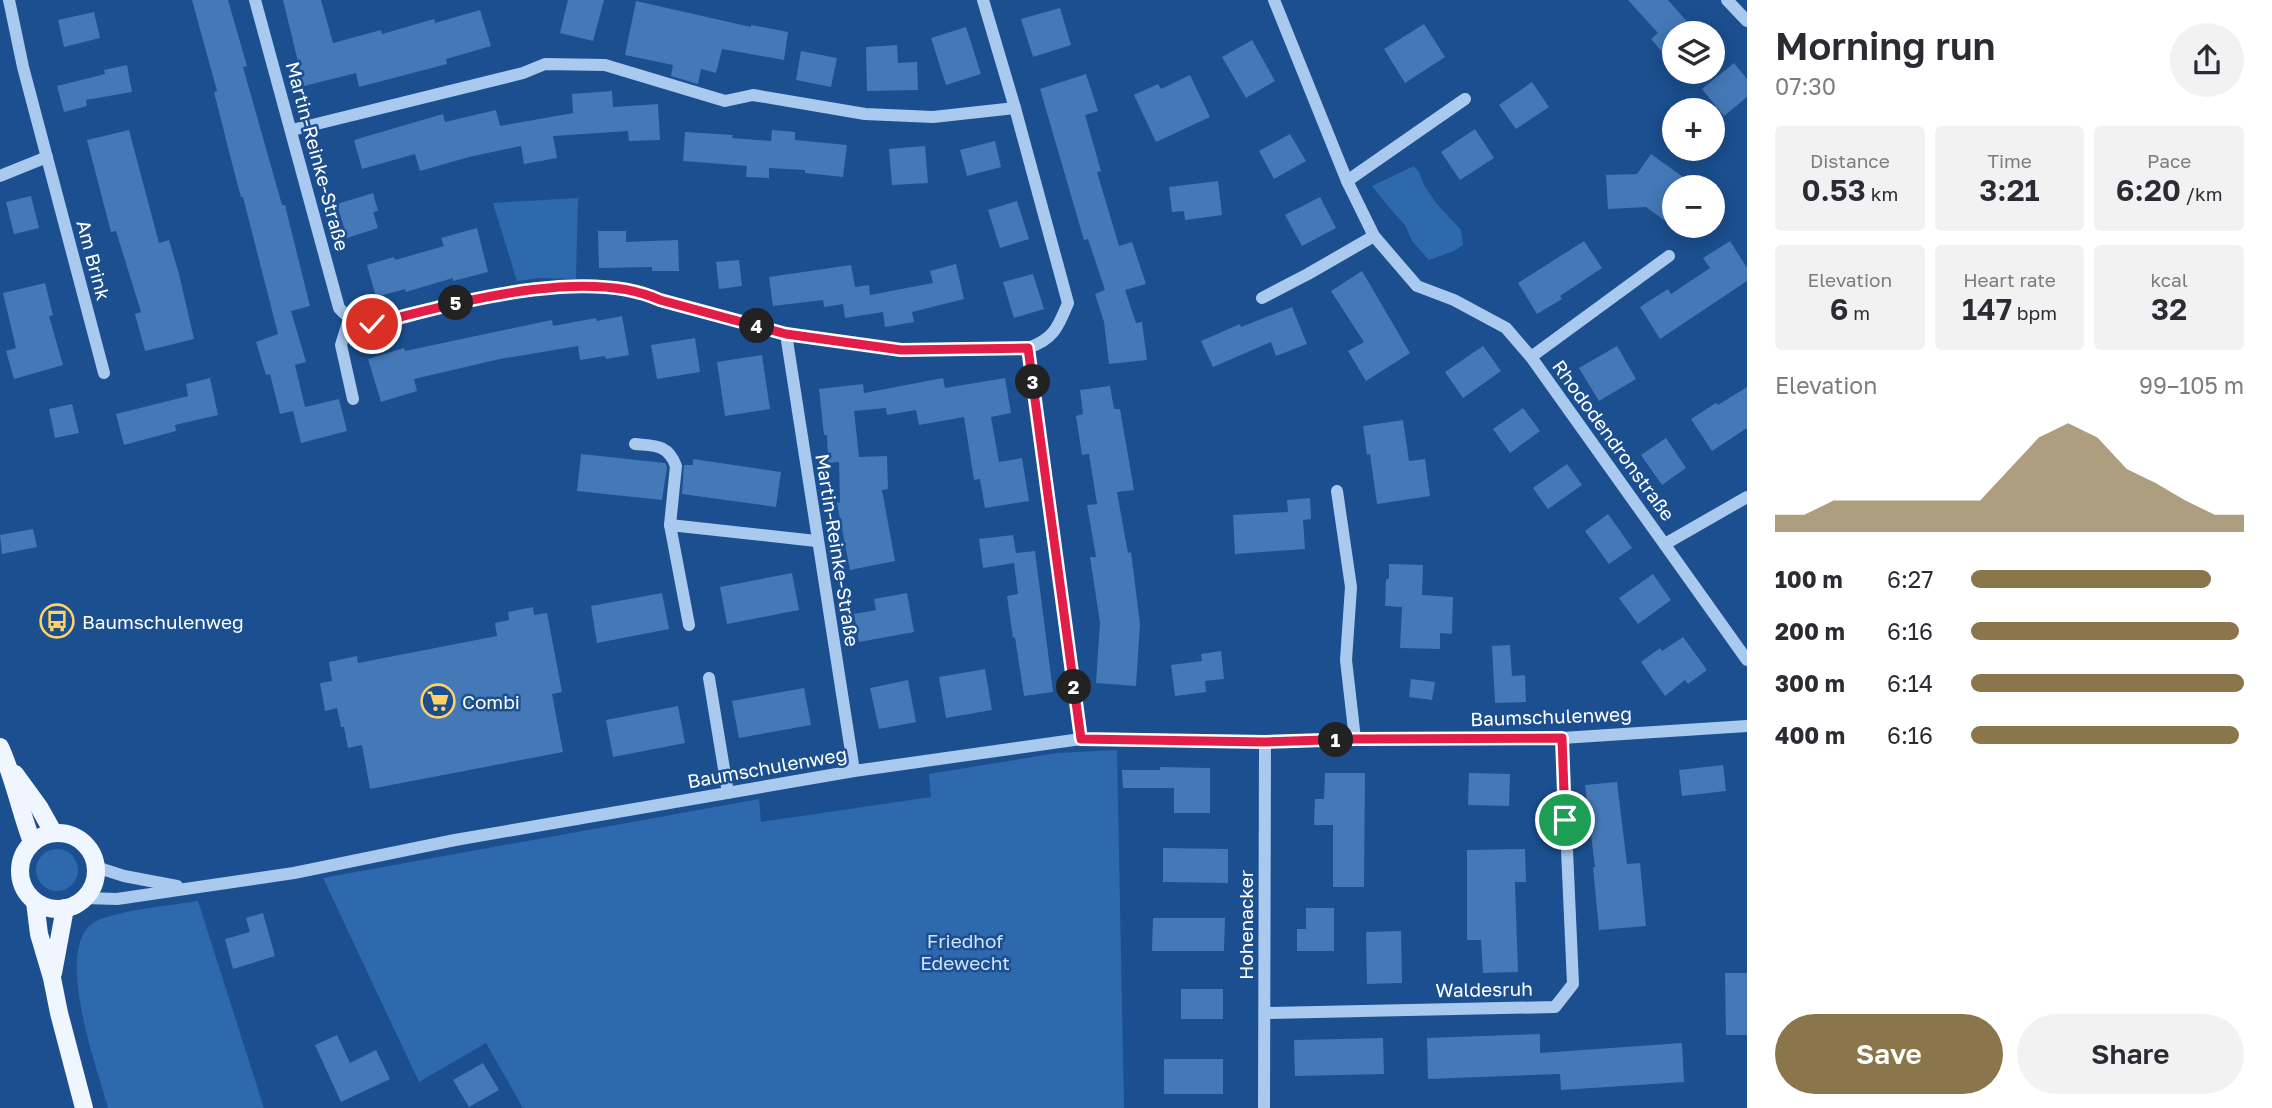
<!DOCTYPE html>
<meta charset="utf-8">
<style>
:root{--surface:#fff;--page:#f2f2f3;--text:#2b2b33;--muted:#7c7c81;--accent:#8a764a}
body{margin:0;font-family:"Golos Text",sans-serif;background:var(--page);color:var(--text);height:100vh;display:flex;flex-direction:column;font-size:26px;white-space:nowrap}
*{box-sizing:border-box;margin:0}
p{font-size:23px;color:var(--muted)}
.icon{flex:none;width:38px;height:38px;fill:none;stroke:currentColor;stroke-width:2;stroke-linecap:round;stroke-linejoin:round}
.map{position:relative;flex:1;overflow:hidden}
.details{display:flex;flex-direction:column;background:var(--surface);width:525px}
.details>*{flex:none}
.controls{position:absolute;left:1662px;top:21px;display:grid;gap:14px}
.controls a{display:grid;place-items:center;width:63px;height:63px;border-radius:50%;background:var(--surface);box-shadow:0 4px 18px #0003;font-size:35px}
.pin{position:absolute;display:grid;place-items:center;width:60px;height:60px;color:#fff;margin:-30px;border:4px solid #fff;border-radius:50%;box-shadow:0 2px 7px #0007}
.km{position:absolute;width:35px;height:35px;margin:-18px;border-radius:50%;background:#222;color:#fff;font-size:19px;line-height:35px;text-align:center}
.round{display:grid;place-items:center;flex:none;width:74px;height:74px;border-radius:37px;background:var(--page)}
.headline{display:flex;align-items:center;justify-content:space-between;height:119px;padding:0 28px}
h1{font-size:38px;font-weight:600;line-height:52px}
.metrics{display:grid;grid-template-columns:repeat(3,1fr);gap:10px;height:119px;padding:7px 28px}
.metrics div{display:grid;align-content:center;border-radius:7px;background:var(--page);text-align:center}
.metrics b{font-size:30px;font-weight:600}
.metrics small{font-size:19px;font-weight:400}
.metrics p{font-size:19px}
.chart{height:196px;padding:14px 28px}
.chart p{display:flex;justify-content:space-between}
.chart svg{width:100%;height:126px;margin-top:7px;fill:var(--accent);opacity:.7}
.action{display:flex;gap:14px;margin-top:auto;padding:14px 28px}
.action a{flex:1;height:80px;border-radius:42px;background:var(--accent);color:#fff;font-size:28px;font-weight:600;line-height:80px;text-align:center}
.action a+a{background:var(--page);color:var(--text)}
ul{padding:0 28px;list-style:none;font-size:23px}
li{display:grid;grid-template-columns:112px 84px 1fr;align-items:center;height:52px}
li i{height:18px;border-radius:9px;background:var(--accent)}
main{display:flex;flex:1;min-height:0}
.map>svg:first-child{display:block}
.green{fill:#2e69ad}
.building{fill:#4478b7}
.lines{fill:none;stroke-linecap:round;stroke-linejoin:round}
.minor{stroke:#a9c9ee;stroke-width:12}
.major{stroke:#f0f6ff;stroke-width:18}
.route-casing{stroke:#fff;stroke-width:14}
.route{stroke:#e11d48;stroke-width:9}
.labels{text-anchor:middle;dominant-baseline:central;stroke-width:5;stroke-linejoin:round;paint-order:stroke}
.street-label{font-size:19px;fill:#fff;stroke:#1b4f8f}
.poi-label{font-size:19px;fill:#fff;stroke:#1b4f8f;text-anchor:start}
.park-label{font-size:19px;fill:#cfe3fa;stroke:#1b4f8f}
</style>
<main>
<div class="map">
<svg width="1747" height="1108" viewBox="0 0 1747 1108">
<rect width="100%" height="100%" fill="#1b4f8f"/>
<!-- green -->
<g class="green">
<path d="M1414,166L1419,172L1424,185L1436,203L1461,230L1463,245L1454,251L1429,260L1412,241L1405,225L1387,205L1372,186Z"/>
<path d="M578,198L576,279L540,278L517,281L493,203Z"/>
<path d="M1117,750L1124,1108H523L486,1043L419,1082L323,878L759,799L761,822L931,797L929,774L1057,753Z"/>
<circle cx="57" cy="870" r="21"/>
<path d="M198,901L264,1108H108C98,1070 53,950 93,923C111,911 174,905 198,901Z"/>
</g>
<!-- building -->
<g class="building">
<path d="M192,0H228L247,66L243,67L282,205H285L310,306L291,311L306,362L295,365L305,407L339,399L347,431L301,443L293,411L280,414L270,374L266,375L256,342L278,334L243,197H241L235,175L214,92L217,91Z"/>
<path d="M283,0H321L333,43L381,30L382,34L434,19L435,23L480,10L491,46L446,59L447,64L359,87L356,73L304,86Z"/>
<path d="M568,0H604L593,41L560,33Z"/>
<path d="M1628,0H1668L1697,33H1675V67L1651,39L1658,33Z"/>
<path d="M636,1L751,27V25L788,32L784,60L722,49L716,73L701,69L698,84L671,76L673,65L625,55Z"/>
<path d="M1060,8L1071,45L1033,57L1021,19Z"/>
<path d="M94,12L100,38L64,47L58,20Z"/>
<path d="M1424,24L1445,57L1405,83L1384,49Z"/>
<path d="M966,27L981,74L946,85L931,38Z"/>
<path d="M1252,40L1275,81L1246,98L1222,57Z"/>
<path d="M897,45L898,63L917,62L918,90L867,91L866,47Z"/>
<path d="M801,51L837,58L831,87L796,80Z"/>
<path d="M1734,63L1747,79V97L1724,116L1702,89Z"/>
<path d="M127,65L132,92L86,100L87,106L64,112L57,86L105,74L104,70Z"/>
<path d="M1086,74L1098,111L1085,115L1101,171L1097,172L1119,246L1132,242L1146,284L1125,290L1136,323L1142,322L1147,360L1109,364L1104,322L1095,294L1105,290L1088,239L1084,240L1040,89Z"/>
<path d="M1190,75L1210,117L1156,142L1134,95L1158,84L1161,89Z"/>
<path d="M1532,82L1549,107L1516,129L1499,105Z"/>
<path d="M612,91L613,107L658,104L660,140L629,141L628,131L553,136L557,158L524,164L521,146L469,157L420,171L415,154L362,169L354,140L443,114L445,122L496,110L500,126L573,113L572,94Z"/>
<path d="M1475,129L1494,158L1460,180L1441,152Z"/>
<path d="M129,130L159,243L169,240L179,274L194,339L145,351L135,314L141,312L116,231L111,232L87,140Z"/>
<path d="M772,130L795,132V140L847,145L843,177L805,173V170L769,168V178L746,177L747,166L683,161L685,132L733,135L732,138L771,141Z"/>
<path d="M1290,134L1306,161L1274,179L1259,151Z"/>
<path d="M995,141L1001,167L967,176L960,150Z"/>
<path d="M925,146L928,183L892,185L889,149Z"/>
<path d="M1651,154L1697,187H1675V214L1668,223L1646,207L1608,209L1606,175L1637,174Z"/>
<path d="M1218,181L1222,215L1185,220L1184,211L1172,212L1169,187Z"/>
<path d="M373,193L378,211L373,212L378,228L347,238L337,204Z"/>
<path d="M31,196L39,228L14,234L6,202Z"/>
<path d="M1320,197L1336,228L1302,246L1285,215Z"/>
<path d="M1017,201L1029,239L1000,248L988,210Z"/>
<path d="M477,228L488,272L453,281V278L406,292L405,289L376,297L367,265L394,257L395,260L444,246L441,238Z"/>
<path d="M598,231H626V242L678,240L679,271H652V267L599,268Z"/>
<path d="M1584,241L1602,268L1560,296L1562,299L1537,314L1518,283Z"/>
<path d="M1730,241L1747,268V281L1660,339L1640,307L1668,289L1671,294L1710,268L1703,258Z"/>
<path d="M739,260L742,286L719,289L716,262Z"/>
<path d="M956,264L964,299L912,312L914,322L885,327L883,312L845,318L843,304L824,307L823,300L773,306L769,277L851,265L855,287L869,285L870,295L933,283L930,271Z"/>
<path d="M1362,271L1410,353L1366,381L1348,351L1364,342L1331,291Z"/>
<path d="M1033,274L1044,309L1014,318L1003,282Z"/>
<path d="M45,283L53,315L49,316L63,365L14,379L6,351L16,348L3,293Z"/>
<path d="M1292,307L1307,344L1276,356L1271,342L1213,367L1201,341L1240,324L1241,327Z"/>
<path d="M622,316L629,355L606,359L605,356L580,360L578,346L500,359L414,379L417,391L381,402L368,359L404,348L405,351L552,320L553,326L596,318L597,321Z"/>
<path d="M695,338L700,372L657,379L651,345Z"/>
<path d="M1483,346L1501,371L1463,398L1445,372Z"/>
<path d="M1617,346L1636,379L1599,401L1579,368Z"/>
<path d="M762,355L770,409L725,416L717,362Z"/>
<path d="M210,378L218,415L175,425L176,431L124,445L116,414L188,396L186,384Z"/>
<path d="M943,378L945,388L1005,378L1011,413L991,417L999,462L1022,458L1029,501L985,508L980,479L974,480L964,417L919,425L916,410L887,415L886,408L854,411L859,457L887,456L888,489L882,490L895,561L850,570L837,503L840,502L839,462L828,463L827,435H824L819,389L863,384L864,393Z"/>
<path d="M1110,386L1114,409H1120L1134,490L1117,492L1128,553L1131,552L1140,624L1136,686L1096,683L1100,623L1090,557H1096L1087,505L1097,504L1089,454L1082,455L1076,416L1083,414L1080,390Z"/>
<path d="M1747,387V428L1712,451L1691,419L1716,403L1718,405Z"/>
<path d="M72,404L79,433L55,438L49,409Z"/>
<path d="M1523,408L1540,431L1510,453L1493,429Z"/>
<path d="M1403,420L1409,461L1425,459L1430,496L1377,504L1370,454L1367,455L1363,426Z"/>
<path d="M1666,438L1686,468L1662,485L1641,455Z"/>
<path d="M581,454L665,463L667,467L662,500L577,491Z"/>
<path d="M693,459L781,472L776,507L682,494L684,465H693Z"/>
<path d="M1567,464L1582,485L1548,509L1533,488Z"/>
<path d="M1310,498L1311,519L1303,520L1305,549L1235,554L1233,515L1288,512L1287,500Z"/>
<path d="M1608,514L1632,548L1609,564L1585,531Z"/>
<path d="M33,529L37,547L2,554L0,535Z"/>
<path d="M1013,535L1016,553L1035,551L1053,692L1024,696L1015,637L1013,638L1007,596L1018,594L1014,563L983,568L979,539Z"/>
<path d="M1389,564L1423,565L1422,595L1453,597L1452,634L1440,633V649L1400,648L1402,607L1385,606L1386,580L1389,578Z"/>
<path d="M792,573L799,610L727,624L720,587Z"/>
<path d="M1653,574L1671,600L1638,624L1619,598Z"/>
<path d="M662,593L669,629L597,643L591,606Z"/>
<path d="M907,593L914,632L859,642L854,614L876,610L874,599Z"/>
<path d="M533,607L534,615L547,613L562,692L552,694L563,752L370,789L362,745L348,748L344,727H341L337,708L325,711L320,683L332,681L329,662L357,656L358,663L497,636L495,623L509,620L508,612Z"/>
<path d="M1683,637L1707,670L1688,684L1685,680L1665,696L1641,662L1660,648L1662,651Z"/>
<path d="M1510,645L1512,676L1525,675L1526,702L1495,703L1492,646Z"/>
<path d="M1221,651L1224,679L1205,681L1206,692L1175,696L1171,665L1202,661L1201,654Z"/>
<path d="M985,669L992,710L946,718L939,677Z"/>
<path d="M1411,679L1435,682L1432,700L1409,697Z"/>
<path d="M908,680L916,722L879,729L870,688Z"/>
<path d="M804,688L811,725L739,738L732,701Z"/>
<path d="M678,706L685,743L613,757L606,720Z"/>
<path d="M1723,765L1726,791L1682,796L1679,770Z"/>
<path d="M1160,767L1210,768V813H1174V788H1123L1122,770H1160Z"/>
<path d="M1325,773H1365L1364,887H1333V825H1314L1315,799H1324Z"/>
<path d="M1469,773L1510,774L1509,806L1468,805Z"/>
<path d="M1617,782L1627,864L1640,863L1646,926L1599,930L1593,867H1595L1585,785Z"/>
<path d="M1163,848L1228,849V883L1163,882Z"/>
<path d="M1525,849L1526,882H1515L1518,972L1483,973L1481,940H1467V850Z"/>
<path d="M1306,908H1334V951H1297V929H1306Z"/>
<path d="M263,913L275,956L233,969L225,939L250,932L246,918Z"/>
<path d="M1153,918H1225L1224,951H1152Z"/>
<path d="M1401,931L1402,983L1367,984L1366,932Z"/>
<path d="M1725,973H1747V1035H1726Z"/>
<rect x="1181" y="989" width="42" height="30"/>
<path d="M1540,1034V1053L1682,1043L1684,1082L1561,1090L1560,1074L1428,1079L1427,1038Z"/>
<path d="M337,1035L350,1063L376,1050L390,1079L341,1102L315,1045Z"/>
<path d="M1383,1038L1384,1074L1295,1076L1294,1040Z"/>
<rect x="1164" y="1059" width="59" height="35"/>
<path d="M483,1063L499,1090L469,1107L453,1080Z"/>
</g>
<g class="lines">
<!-- minor -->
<g class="minor">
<path d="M9,0L23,67L104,373"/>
<path d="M255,0L339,308C348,318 356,324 371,324C385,325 423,311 439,308C500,292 602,272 661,300L786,334L901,350L1028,348"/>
<path d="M983,0L1015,108L1068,303C1058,327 1054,339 1028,348L1081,739"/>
<path d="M1274,0L1347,181L1374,236L1417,286L1454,300L1506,328L1531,357L1747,660"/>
<path d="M1727,0L1747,21"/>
<path d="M292,130L523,73L545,64L605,65L725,101L753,95L865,114L933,117L1015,108"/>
<path d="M0,176L47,157"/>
<path d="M1347,181L1465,99"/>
<path d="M1262,298L1308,274L1374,236"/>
<path d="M349,319L341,345L353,399"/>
<path d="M786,334L854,771"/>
<path d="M1531,357L1669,256"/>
<path d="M635,444C655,446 668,444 676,466L670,525L689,625"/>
<path d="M1337,491L1351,587L1346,660L1355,739"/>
<path d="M670,525L816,541"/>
<path d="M1665,544L1747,497"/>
<path d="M709,678L728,793"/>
<path d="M96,867L124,876L177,886"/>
<path d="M85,898L117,899L294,873L455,840L854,771L1081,739L1265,742L1355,739L1562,738L1747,726"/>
<path d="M1265,1013L1555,1007L1573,984L1562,738"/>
<path d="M1264,1108L1265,742"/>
</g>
<!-- major -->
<g class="major">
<path d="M0,747C14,777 20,811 32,842"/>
<path d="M15,774L39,807L53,832"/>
<circle cx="58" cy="871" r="38"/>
<path d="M35,902L39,934L52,978L59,1013L84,1108"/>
<path d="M53,973L65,908"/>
</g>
</g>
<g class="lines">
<defs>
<path id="route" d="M372,324C450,305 585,265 660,300L786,334L901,350L1028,348L1081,739L1265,742L1355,739L1562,738L1565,820"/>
</defs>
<!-- route casing -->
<use href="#route" class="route-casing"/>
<!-- route -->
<use href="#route" class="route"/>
</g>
<!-- icons -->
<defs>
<symbol id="bus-ring" viewBox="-11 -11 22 22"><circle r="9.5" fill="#1b4f8f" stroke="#ffd166" stroke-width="1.5"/><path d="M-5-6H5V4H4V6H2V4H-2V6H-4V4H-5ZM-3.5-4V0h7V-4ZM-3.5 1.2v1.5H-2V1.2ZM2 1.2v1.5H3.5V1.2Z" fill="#ffd166"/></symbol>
<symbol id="supermarket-ring" viewBox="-11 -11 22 22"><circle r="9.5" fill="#1b4f8f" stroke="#ffd166" stroke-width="1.5"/><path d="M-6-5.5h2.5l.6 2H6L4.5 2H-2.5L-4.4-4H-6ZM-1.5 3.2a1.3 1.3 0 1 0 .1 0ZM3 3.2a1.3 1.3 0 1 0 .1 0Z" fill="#ffd166"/></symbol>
</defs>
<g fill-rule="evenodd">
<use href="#bus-ring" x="38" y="602" width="38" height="38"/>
<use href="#supermarket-ring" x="419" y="682" width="38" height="38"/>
</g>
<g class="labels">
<!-- street labels -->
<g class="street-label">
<text transform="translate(318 156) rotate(75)">Martin-Reinke-Straße</text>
<text transform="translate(94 260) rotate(75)">Am Brink</text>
<text transform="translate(1614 440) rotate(54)">Rhododendronstraße</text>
<text transform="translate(838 550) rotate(81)">Martin-Reinke-Straße</text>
<text transform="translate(1551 716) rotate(-2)">Baumschulenweg</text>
<text transform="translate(767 767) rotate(-10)">Baumschulenweg</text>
<text transform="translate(1245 925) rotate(-90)">Hohenacker</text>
<text transform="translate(1484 989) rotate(-1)">Waldesruh</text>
</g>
<!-- poi labels -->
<g class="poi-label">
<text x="82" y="621">Baumschulenweg</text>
<text x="462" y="701">Combi</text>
</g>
<!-- park labels -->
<g class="park-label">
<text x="965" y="940">Friedhof<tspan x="965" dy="22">Edewecht</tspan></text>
</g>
</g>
</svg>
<div class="controls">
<a><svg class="icon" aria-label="layers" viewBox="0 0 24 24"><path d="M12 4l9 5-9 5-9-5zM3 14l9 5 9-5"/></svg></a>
<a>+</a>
<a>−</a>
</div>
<div class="pin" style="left:1565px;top:820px;background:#1e9e55"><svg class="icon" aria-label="arrive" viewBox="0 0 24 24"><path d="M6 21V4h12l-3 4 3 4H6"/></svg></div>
<div class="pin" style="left:372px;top:324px;background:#d93025"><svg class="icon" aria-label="check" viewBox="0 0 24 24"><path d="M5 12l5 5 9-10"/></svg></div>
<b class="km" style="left:1336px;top:740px">1</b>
<b class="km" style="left:1074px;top:687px">2</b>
<b class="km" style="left:1033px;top:382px">3</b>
<b class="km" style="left:757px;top:326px">4</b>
<b class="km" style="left:456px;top:303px">5</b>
</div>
<section class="details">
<div class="headline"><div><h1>Morning run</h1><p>07:30</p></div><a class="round"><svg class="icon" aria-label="share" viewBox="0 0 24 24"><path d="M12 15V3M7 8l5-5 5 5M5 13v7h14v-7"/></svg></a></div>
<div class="metrics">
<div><p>Distance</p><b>0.53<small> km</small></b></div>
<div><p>Time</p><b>3:21</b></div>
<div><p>Pace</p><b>6:20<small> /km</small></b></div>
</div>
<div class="metrics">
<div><p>Elevation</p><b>6<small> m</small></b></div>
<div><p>Heart rate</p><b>147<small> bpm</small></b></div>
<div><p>kcal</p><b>32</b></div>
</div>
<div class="chart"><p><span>Elevation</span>99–105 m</p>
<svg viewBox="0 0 160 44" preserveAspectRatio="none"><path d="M0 44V38L10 38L20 33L30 33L40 33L50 33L60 33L70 33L80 22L90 11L100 6L110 11L120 22L130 27L140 33L150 38L160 38V44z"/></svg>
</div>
<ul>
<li><b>100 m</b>6:27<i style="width:88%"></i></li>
<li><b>200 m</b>6:16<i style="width:98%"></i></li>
<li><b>300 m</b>6:14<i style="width:100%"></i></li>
<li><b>400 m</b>6:16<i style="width:98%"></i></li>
</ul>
<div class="action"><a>Save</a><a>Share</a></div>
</section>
</main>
